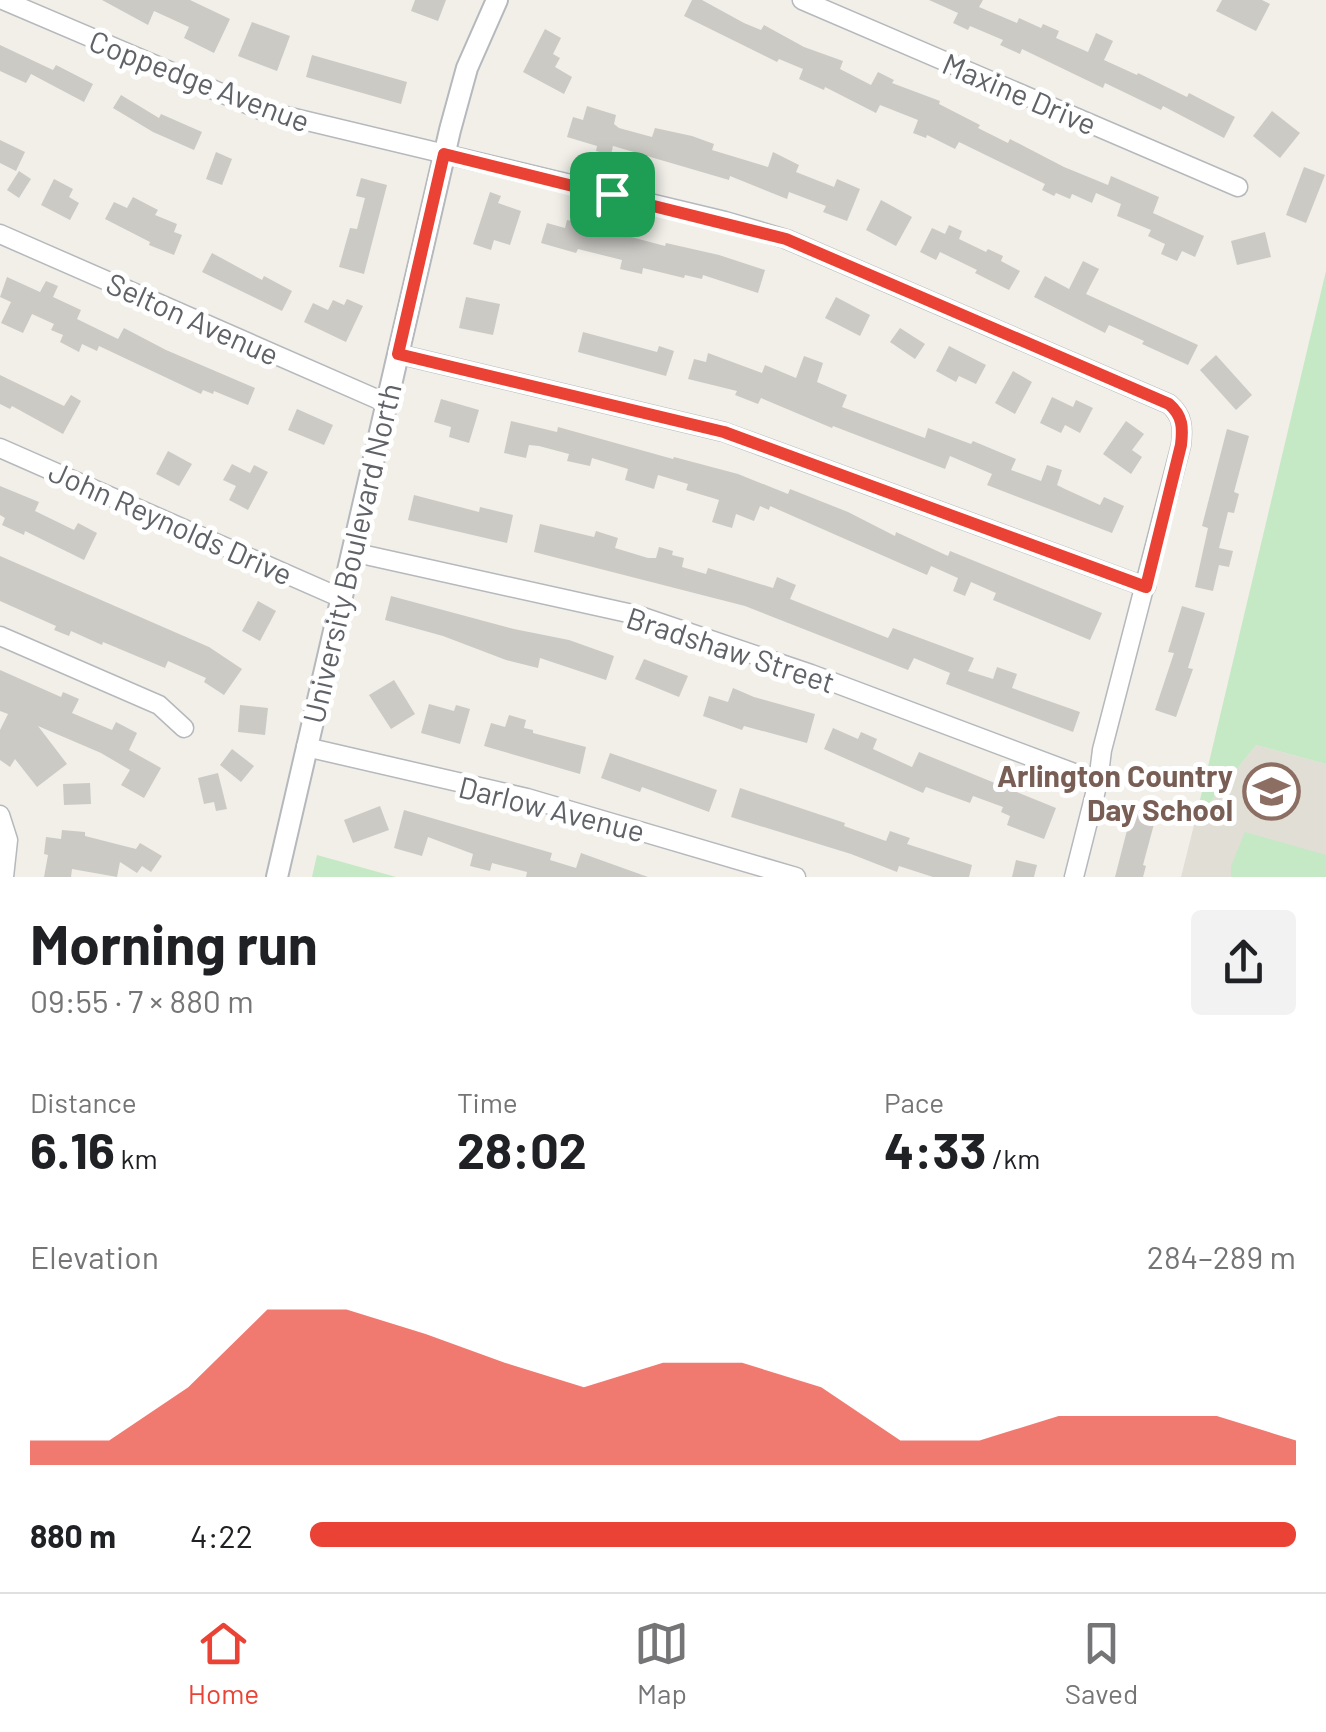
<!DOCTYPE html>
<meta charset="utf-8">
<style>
:root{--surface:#fff;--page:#f2f2f2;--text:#202124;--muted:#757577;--line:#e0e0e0;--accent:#ea4335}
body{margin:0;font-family:Barlow,sans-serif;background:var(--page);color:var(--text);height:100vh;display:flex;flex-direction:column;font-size:38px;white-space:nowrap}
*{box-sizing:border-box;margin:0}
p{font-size:32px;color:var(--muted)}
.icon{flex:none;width:55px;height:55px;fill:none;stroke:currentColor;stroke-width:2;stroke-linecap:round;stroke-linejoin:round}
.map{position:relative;height:877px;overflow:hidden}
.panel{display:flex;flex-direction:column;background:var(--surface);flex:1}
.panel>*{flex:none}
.pin{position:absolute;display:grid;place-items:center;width:85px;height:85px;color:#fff;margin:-42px;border-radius:20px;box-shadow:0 5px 15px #0006}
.round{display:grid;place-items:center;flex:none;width:105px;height:105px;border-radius:10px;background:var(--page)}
.summary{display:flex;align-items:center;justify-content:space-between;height:170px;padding:0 30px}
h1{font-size:55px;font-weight:700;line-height:75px}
.stats{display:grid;grid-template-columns:repeat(3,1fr);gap:15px;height:170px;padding:10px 30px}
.stats div{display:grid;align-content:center}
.stats b{font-size:50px;font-weight:700}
.stats small{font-size:28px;font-weight:400}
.stats p{font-size:28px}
.chart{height:280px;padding:20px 30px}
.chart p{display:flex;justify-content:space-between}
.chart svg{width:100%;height:180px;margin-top:10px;fill:var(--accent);opacity:.7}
ul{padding:0 30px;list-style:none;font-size:32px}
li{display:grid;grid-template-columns:160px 120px 1fr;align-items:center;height:75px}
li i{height:25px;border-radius:12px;background:var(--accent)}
.dock{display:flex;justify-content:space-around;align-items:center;height:140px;border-top:2px solid var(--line);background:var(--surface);font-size:28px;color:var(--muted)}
.dock a{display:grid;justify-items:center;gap:5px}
.dock .on{color:var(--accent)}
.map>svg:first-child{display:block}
.education{fill:#e1ded6}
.green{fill:#c5e8c5}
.building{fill:#cccac5}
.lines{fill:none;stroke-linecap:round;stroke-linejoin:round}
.minor-casing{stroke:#b5b8bc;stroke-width:21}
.tertiary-casing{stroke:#b5b8bc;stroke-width:24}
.minor{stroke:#fff;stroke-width:18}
.tertiary{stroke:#fff;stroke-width:20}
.route-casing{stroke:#fff;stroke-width:20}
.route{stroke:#ea4335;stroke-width:12}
.labels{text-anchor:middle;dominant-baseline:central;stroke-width:10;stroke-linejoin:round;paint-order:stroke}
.street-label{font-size:30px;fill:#5f6368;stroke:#fff}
.education-label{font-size:30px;font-weight:bold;fill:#785e54;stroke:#fff;text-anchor:end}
</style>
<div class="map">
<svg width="1326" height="877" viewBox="0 0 1326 877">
<rect width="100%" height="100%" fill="#f1efe8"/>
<!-- education -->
<path class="education" d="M1256,745L1326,764V877H1181L1195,821Z"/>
<!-- green -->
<g class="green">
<path d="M1326,271V764L1256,745L1195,821Z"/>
<path d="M1245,832L1326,855V877H1231V866Z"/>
<path d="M317,855L396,877H312Z"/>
</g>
<!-- building -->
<g class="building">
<path d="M102,0H190L230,19L214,53L184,38L189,27L154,11L148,25Z"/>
<path d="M415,0H446L438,21L411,11Z"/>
<path d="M692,0H702L744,23L761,30L764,25L804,47L843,61L840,69L871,85L878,72L894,80L892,83L940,101L939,104L980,125L978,128L1008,143L1010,139L1064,167L1108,185L1111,176L1159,197L1153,213L1204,236L1195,257L1182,251L1177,261L1161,254L1165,244L1148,236L1151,230L1117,216L1121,204L1096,193L1092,203L1072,194L1070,199L1056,193L1054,196L1042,190L1045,184L959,142L955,149L927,135L926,138L913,133L918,120L880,105L876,113L825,87L824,90L799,79L803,69L779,59L777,62L684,16Z"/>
<path d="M929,0H983L979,7L1017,23L1019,18L1041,28L1043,24L1059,31L1056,38L1088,52L1096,33L1113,41L1104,60L1137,75L1138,73L1187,97L1189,93L1235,117L1224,138L1163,106L1161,110L1105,83L1103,88L1022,49L1020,54L1000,45L1003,40L970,26L968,30L953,23L958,13Z"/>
<path d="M1222,0H1262L1270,4L1256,31L1216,11Z"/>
<path d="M252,22L290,36L277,71L238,56Z"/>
<path d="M545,29L561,38L553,54L560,58L555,67L572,77L564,94L523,72Z"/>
<path d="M0,45L53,70L56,65L93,84L84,102L31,74L26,83L0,71Z"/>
<path d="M312,55L407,82L401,104L306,77Z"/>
<path d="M121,95L159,118L161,114L202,132L194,150L153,132L113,108Z"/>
<path d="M587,106L616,115L614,124L619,128L652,137L655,128L692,136L714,144L712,150L768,167L773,152L799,165L796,172L834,187L837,179L860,189L847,221L823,212L826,206L789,192L787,199L730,176L729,180L613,146L611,155L596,151L597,146L567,137L573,117L583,120Z"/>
<path d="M1272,111L1300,133L1280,158L1253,136Z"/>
<path d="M0,140L25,152L16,171L0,163Z"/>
<path d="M216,152L232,159L222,185L206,179Z"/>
<path d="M1304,167L1325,175L1306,223L1286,215Z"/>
<path d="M19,171L31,179L19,198L7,190Z"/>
<path d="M361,178L387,185L364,274L339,267L350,228L357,229L365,198L356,196Z"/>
<path d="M54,179L73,189L69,197L79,203L70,220L41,205Z"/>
<path d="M490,192L501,196L498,203L521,211L510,245L494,240L491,250L473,244Z"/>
<path d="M133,197L158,210L155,215L177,224L174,232L182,235L174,255L149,245L150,242L105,219L114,202L127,208Z"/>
<path d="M881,200L912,217L896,246L866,230Z"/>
<path d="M567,220L665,246L666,243L719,255L765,270L758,293L703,275L702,279L685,275L684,278L643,268L642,274L620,269L622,260L578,249L576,253L541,243L547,223L565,228Z"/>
<path d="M949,225L962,231L959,239L986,252L988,249L1003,256L1001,261L1020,271L1009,290L975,273L977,270L940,252L936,260L920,252L932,228L945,234Z"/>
<path d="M1265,232L1271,257L1237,265L1231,241Z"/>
<path d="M212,253L262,280L264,276L292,291L282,311L202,272Z"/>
<path d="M1083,261L1099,269L1086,294L1198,345L1188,365L1142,344L1144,341L1109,325L1105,333L1034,297L1045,276L1069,289Z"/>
<path d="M7,277L40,292L46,281L58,286L53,297L81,310L77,319L118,339L124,328L166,350L255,388L248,405L214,391L213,394L203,390L201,394L99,346L97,351L82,344L79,352L60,342L63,335L51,330L54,324L32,314L23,333L1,323L11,302L0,297Z"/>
<path d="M466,297L500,304L493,335L459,328Z"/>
<path d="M836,297L870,315L860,336L825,318Z"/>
<path d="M347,299L363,306L346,342L304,322L313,303L328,310L333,300L344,305Z"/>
<path d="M900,328L925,344L915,359L890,342Z"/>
<path d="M583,332L657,352L659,346L674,351L666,376L578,352Z"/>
<path d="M949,346L986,365L976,384L959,376L956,382L936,371Z"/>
<path d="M708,353L762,373L765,365L796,378L804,356L823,363L817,382L847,395L842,407L925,438L928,428L971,444L973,441L1016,459L1011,470L1041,481L1047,465L1062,470L1057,485L1065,489L1100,505L1104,497L1124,506L1112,533L987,485L992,474L950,456L945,469L833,426L832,428L761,398L758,404L735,395L737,391L688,379L694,359L706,362Z"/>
<path d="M1216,355L1252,395L1236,410L1200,370Z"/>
<path d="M1013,371L1032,382L1015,414L995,403Z"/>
<path d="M0,375L64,406L71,395L81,401L63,434L12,406L10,409L0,404Z"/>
<path d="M1052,397L1073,407L1076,400L1093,408L1080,433L1065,425L1061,433L1040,423Z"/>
<path d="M441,399L479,410L469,443L449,437L451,427L434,422Z"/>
<path d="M297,409L333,425L324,445L288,430Z"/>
<path d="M511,421L557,432L558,427L673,459L674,457L738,474L788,494L790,489L848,512L895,536L896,532L948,556L950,551L1102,613L1090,640L993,600L996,593L971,582L965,596L953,591L958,578L931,566L927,575L770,506L769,510L760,506L754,521L736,514L732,528L712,522L719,500L686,490L688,484L658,475L654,489L625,480L628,469L592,458L590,466L567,461L569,454L539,446L529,445L526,458L504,453Z"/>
<path d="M1126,421L1144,434L1132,450L1142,457L1131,474L1103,454Z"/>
<path d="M1227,429L1249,436L1234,492L1239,494L1234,513L1228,512L1219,548L1233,551L1229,567L1219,565L1213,591L1195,587L1208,528L1202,526Z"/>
<path d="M168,451L192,464L179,486L156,474Z"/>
<path d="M232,464L250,473L254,465L268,472L248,510L229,500L236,486L223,480Z"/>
<path d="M0,486L39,502L35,511L74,530L78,523L97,533L84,560L25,531L24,535L2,525L5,518L0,515Z"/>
<path d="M414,495L479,512L480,507L513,515L507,543L408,520Z"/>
<path d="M540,524L594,537L596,531L618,538L615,548L648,558H656L659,547L673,551L672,555L684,558L682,567L706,574L708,568L773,588L777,577L796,585L790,599L888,638L893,628L974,658L968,671L993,679L997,667L1017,674L1012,688L1080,712L1073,732L946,684L950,673L914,658L908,670L745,606L534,552Z"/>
<path d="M0,556L209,647L242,669L224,695L204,682L206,678L168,661L165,668L103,642L102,645L71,631L69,636L54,630L56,626L0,601Z"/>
<path d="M391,596L514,629L569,640L614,656L606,680L540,658L538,668L506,660L443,636L385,620Z"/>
<path d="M258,601L276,611L260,641L242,631Z"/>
<path d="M1182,606L1205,613L1188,668L1193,669L1176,717L1155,710L1174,653L1168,652Z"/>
<path d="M644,659L688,676L679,697L635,679Z"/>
<path d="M0,670L61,697L63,692L79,699L72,713L112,730L116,722L137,733L129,750L161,768L144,798L121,785L130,770L101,753L38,726L67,764L37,787L15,759L10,767L0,760V730L8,714L0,711Z"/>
<path d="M394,680L415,714L391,729L369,695Z"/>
<path d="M733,688L754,697L815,714L807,743L744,726L742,730L703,716L709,696L728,702Z"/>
<path d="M429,704L454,711L456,705L470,709L460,744L421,733Z"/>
<path d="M240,705L268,708L265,735L238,732Z"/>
<path d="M509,715L526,720L524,728L533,730V733L586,747L580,774L484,746L491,723L505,727Z"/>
<path d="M833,728L858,739L861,732L877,739L873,749L912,767L919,752L1056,808L1044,839L1007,825L1010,816L1001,812L1003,807L973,796L970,803L926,787L923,793L824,749Z"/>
<path d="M232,749L254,766L241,782L220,765Z"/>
<path d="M610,753L717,790L709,812L642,787L640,792L601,778Z"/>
<path d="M218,773L227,809L216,811L214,802L204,804L198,778Z"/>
<path d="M90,783L91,804L64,805L63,784Z"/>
<path d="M740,788L845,823L844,826L886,841L890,831L910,838L907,844L972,865L969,877H933L899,866L897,872L851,854L731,817Z"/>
<path d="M1134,803L1158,809L1143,865L1146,866L1143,877H1115Z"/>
<path d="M380,806L389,830L353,843L344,820Z"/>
<path d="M404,810L552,853L550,860L576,868L581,853L648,877H526L527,872L492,863L490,871L470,866L473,854L428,837L422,856L394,848Z"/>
<path d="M62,830L85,832V836L136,849L140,843L162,856L151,872L142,866L137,873L120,862L117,877L72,869L71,877H44L48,855L44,854L46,837L61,839Z"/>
<path d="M1016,860L1037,865L1034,877H1012Z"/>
</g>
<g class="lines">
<defs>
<g id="minor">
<path d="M3,0L261,110L725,221L786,239L1169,404C1183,416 1183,428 1181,445L1102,750L1098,782L1074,877"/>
<path d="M802,0L1238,187"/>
<path d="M0,234L386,403"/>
<path d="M398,354L724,432L1146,587"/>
<path d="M0,448L341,598"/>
<path d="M352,552L637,615L811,674L1098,782"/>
<path d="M0,636L159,705L184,728"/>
<path d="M306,747L527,798L796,877"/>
<path d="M0,815L8,840L4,877"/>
</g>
<path id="tertiary" d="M277,877L450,130L467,68L497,0"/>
</defs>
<!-- minor casing -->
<use href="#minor" class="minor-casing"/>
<!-- tertiary casing -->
<use href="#tertiary" class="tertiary-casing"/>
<!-- minor -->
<use href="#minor" class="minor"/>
<!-- tertiary -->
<use href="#tertiary" class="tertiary"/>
</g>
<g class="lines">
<defs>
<path id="route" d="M444,154L786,239L1169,404C1183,416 1183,428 1181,445L1146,587L724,432L398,354Z"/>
</defs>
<!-- route casing -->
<use href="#route" class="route-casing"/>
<!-- route -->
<use href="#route" class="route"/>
</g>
<!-- icons -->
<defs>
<symbol id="school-ring" viewBox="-11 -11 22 22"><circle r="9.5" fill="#fff" stroke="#8d6e63" stroke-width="1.5"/><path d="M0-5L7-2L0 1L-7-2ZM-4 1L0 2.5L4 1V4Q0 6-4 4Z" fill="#8d6e63"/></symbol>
</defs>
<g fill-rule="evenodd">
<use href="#school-ring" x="1240" y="760" width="63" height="63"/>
</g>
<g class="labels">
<!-- street labels -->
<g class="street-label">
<text transform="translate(200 80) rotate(21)">Coppedge Avenue</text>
<text transform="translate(1020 93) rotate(23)">Maxine Drive</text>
<text transform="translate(193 318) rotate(24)">Selton Avenue</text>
<text transform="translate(171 522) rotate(24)">John Reynolds Drive</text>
<text transform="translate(351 553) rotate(-77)">University Boulevard North</text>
<text transform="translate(731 649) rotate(18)">Bradshaw Street</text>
<text transform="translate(552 808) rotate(14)">Darlow Avenue</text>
</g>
<!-- education labels -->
<g class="education-label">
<text x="1233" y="775">Arlington Country<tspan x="1233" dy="34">Day School</tspan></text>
</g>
</g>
</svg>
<div class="pin" style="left:612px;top:194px;background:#1e9e55"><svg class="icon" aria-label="arrive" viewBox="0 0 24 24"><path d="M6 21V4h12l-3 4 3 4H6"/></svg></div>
</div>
<section class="panel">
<div class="summary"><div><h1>Morning run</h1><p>09:55 · 7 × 880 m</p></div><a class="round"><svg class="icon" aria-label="share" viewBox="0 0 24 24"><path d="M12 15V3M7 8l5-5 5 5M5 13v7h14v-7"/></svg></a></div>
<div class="stats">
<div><p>Distance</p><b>6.16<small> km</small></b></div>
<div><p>Time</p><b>28:02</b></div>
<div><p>Pace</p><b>4:33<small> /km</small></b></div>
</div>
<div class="chart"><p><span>Elevation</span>284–289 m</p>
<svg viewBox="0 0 160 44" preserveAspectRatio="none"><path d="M0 44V38L10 38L20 25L30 6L40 6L50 12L60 19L70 25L80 19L90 19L100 25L110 38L120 38L130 32L140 32L150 32L160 38V44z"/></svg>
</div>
<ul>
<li><b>880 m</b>4:22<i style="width:100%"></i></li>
</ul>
</section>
<nav class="dock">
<a class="on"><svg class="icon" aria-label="home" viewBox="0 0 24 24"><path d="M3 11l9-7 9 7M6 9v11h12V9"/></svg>Home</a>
<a><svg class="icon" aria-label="map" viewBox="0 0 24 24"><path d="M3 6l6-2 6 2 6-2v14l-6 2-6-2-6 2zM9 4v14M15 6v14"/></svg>Map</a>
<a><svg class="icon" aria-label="saved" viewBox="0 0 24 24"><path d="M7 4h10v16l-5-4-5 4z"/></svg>Saved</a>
</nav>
